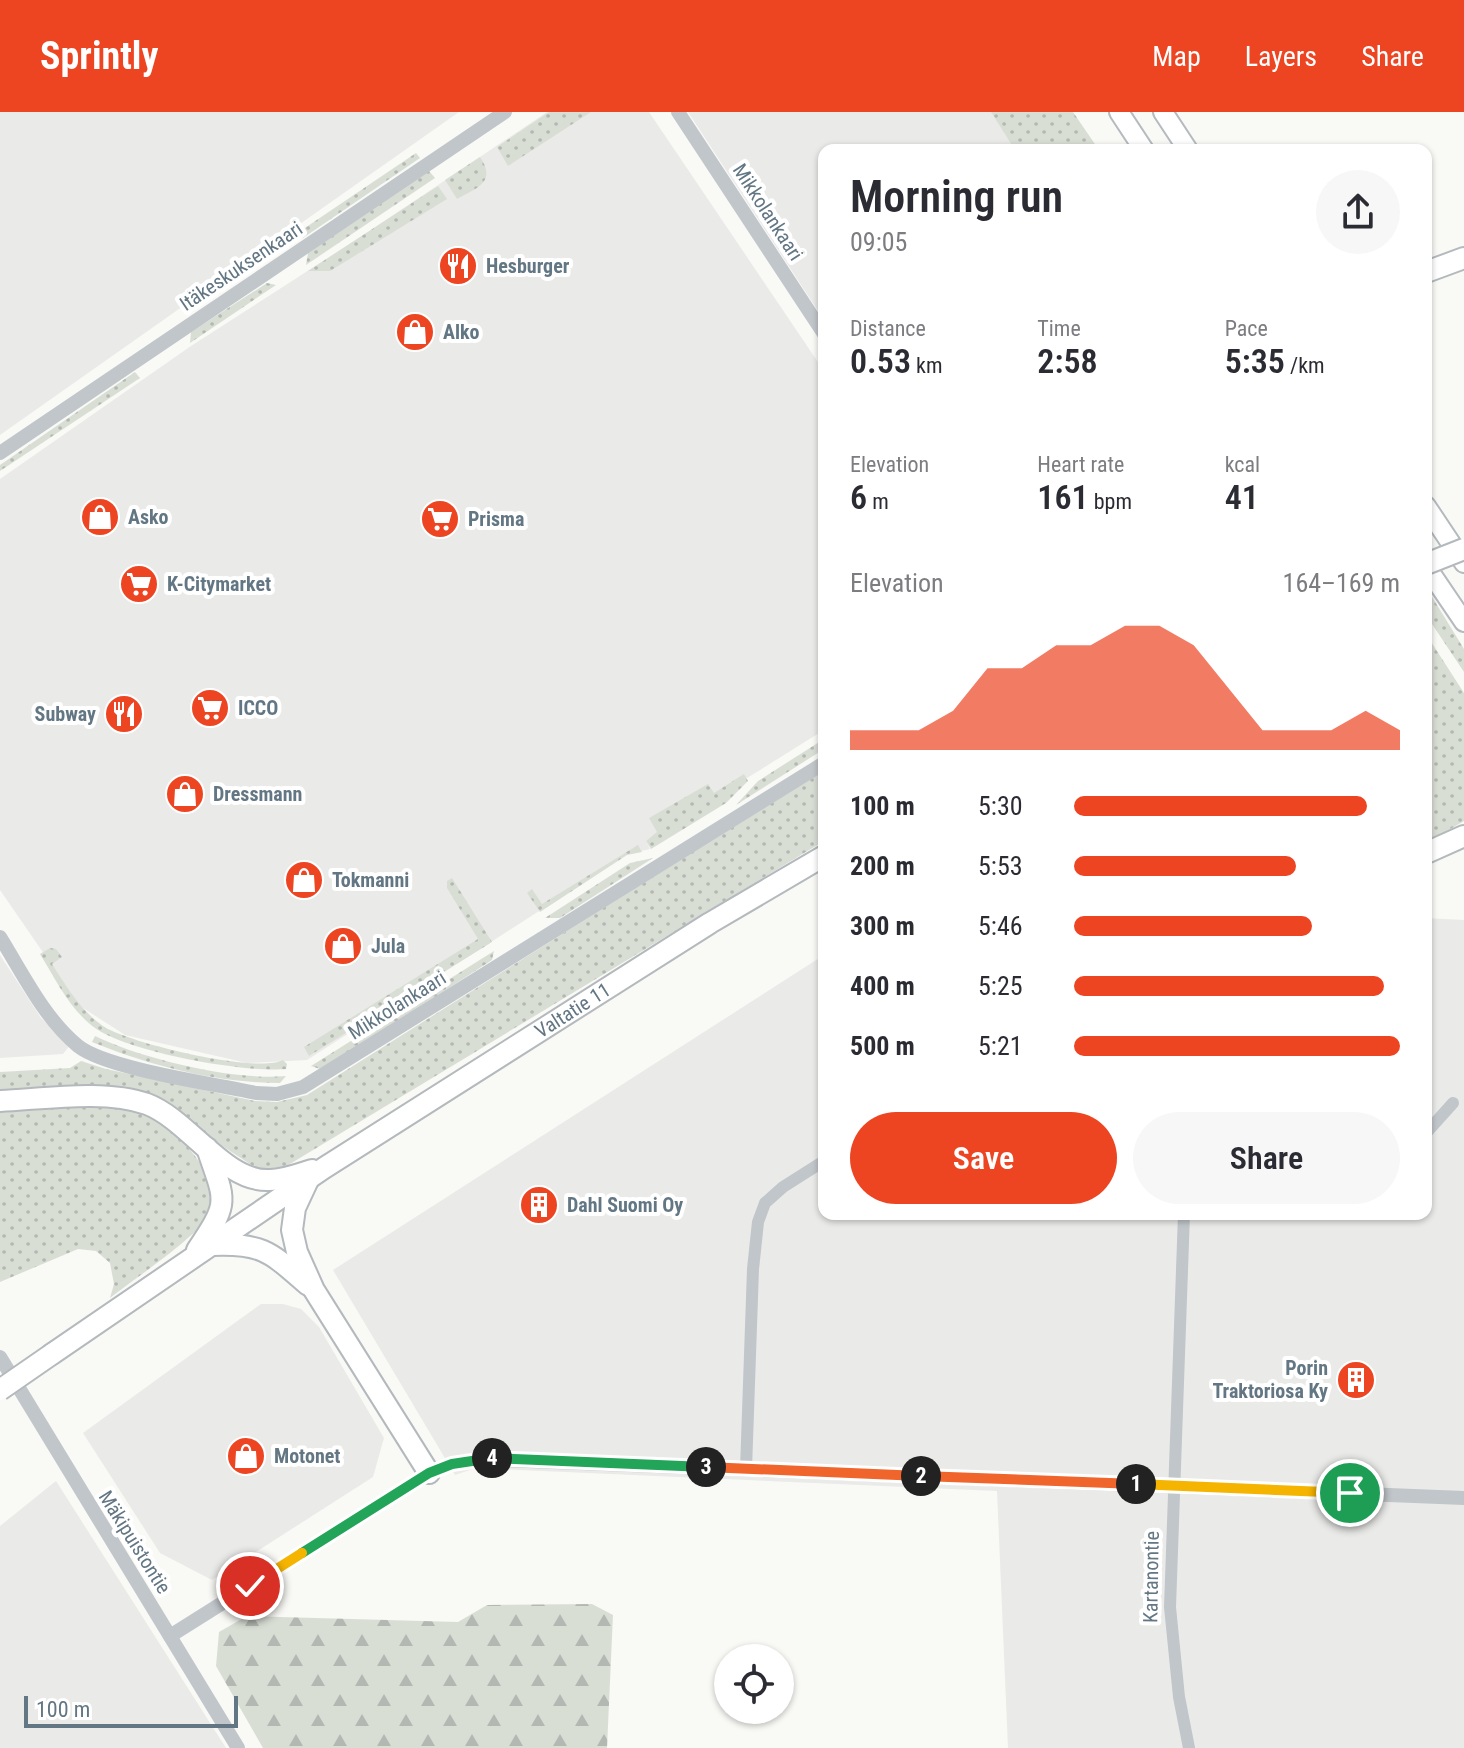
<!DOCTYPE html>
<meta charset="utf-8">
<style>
:root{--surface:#fff;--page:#f7f7f7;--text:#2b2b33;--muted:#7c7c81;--accent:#ed4422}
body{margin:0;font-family:"Roboto Condensed",sans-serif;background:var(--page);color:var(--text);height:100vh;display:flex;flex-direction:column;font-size:30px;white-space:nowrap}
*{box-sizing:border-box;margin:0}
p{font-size:26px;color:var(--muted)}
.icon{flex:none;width:44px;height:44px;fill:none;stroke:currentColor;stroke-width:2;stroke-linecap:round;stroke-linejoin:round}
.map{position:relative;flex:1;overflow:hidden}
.side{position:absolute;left:818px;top:32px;width:614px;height:1076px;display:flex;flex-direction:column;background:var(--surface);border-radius:16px;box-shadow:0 2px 6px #0004}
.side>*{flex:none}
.controls{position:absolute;left:714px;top:1532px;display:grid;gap:16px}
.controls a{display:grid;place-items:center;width:80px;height:80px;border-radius:50%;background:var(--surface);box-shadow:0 2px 6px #0004;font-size:40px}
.scale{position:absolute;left:24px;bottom:20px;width:214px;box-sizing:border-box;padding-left:8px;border:4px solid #627683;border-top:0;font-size:22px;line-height:28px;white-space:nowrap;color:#627683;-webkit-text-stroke:6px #fff;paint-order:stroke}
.pin{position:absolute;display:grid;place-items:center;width:68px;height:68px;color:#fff;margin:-34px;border:4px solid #fff;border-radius:50%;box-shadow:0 2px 8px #0007}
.km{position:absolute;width:40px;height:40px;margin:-20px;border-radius:50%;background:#222;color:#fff;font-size:22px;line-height:40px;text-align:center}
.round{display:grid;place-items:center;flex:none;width:84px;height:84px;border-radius:42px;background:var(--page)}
.summary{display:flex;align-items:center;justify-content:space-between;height:136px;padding:0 32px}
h1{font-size:44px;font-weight:600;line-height:60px}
.metrics{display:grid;grid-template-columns:repeat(3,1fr);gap:12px;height:136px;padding:8px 32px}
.metrics div{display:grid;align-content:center}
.metrics b{font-size:34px;font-weight:600}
.metrics small{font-size:22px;font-weight:400}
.metrics p{font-size:22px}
.chart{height:224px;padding:16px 32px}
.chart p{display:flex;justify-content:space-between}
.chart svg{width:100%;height:144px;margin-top:8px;fill:var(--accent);opacity:.7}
.primary-button{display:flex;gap:16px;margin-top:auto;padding:16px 32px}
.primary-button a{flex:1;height:92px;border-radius:48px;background:var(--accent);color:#fff;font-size:32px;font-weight:600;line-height:92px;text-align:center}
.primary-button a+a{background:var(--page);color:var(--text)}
ul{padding:0 32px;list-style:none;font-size:26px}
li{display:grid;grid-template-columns:128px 96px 1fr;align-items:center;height:60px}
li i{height:20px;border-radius:10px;background:var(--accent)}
header{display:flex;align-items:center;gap:48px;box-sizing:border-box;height:112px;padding:0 40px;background:var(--accent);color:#fff}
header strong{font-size:38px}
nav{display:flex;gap:44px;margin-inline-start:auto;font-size:28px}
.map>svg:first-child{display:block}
.built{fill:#eaeae9}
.grass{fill:url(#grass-dots)}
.forest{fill:url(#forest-firs)}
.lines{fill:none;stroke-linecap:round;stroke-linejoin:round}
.primary-casing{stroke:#b4babe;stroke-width:22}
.trunk-casing{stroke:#b4b9bd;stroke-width:24}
.minor{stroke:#c1c6ca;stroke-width:12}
.tertiary{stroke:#c1c6ca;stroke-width:14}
.primary{stroke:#fff;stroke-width:18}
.trunk{stroke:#fff;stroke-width:20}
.trunk-bridge-casing{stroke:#b4b9bd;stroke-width:24;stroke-linecap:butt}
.trunk-bridge{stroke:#fff;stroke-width:20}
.split-1-casing{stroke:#fff;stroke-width:16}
.split-2-casing{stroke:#fff;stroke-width:16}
.split-3-casing{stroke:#fff;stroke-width:16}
.split-4-casing{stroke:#fff;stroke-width:16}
.split-5-casing{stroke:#fff;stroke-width:16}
.split-6-casing{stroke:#fff;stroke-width:16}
.split-1{stroke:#f5b400;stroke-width:10}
.split-2{stroke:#f0652b;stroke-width:10}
.split-3{stroke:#f0652b;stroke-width:10}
.split-4{stroke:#22a559;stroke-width:10}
.split-5{stroke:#22a559;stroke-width:10}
.split-6{stroke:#f5b400;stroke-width:10}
.labels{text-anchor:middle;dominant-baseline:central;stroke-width:8;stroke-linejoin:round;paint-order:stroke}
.street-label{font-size:20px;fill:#627683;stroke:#fff}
.poi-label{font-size:20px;font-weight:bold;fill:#627683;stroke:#fff;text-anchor:start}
</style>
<header>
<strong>Sprintly</strong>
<nav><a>Map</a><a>Layers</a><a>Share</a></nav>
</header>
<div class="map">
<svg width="1464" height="1636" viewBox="0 0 1464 1636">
<defs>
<pattern id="grass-dots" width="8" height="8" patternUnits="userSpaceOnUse" patternTransform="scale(2)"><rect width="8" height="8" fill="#d9ded5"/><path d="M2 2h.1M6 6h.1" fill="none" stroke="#b3b9b2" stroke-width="1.8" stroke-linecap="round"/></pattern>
<pattern id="forest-firs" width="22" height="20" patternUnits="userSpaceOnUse" patternTransform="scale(2)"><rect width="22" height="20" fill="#d9ded5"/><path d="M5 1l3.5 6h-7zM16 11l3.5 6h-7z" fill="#b3b9b2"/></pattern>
</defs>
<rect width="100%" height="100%" fill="#f9f9f6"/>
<!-- built -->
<g class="built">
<path d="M0,0H459L0,323Z"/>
<path d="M547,0H649L824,259V618L646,729L650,737L628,742L307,948L247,951L125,923L80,894L0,778V367L191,234L368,120Z"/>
<path d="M688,0H995L1020,38H824V208Z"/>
<path d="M1426,806L1464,808V1636H1008L997,1379L476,1356L455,1363L333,1158L824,843V1102H1426Z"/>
<path d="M0,843L41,906L70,933L63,942L0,946Z"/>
<path d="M261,1192H283L301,1197L319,1215L384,1326L373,1365L212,1468L160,1441L83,1321Z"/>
<path d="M56,1369L226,1636H0V1414Z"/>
</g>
<!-- grass -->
<g class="grass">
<path d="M549,0H591L508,54L497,35Z"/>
<path d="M991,0H1073L1099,38H1015Z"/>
<path d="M416,41L420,46L303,126L293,124Z"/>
<path d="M480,45C497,70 477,76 457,87L445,68Z"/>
<path d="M429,59L435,66L306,153L308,141Z"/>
<path d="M438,74L447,87L330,159H308Z"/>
<path d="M267,171L276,173L190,231L191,220Z"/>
<path d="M135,260L140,266L0,359V353Z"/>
<path d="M1426,475L1464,537V560L1426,503Z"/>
<path d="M1426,522L1464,581V709L1435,726L1426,727Z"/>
<path d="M824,627V637L736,693L758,669Z"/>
<path d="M824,657V729L280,1058H259L204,1022L176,997L144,980L50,975L0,979V960L70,956L81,949L106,957L255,989L277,990L307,983Z"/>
<path d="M744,662L748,669L726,691L651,737L646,729L657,720L649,706L708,672L714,681Z"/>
<path d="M638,733L642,740L627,743L540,800L527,781L532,777L542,792Z"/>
<path d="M653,746L560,806H545L630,751Z"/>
<path d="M452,766L492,830L309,944L304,935L478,827L447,776V769Z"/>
<path d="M50,836L56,837L62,845L52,852C67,875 80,898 103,914C128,931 257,962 283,948L287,952L286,957C243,961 129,940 95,916C70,898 56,868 40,842Z"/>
<path d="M494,839L492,848L323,958L311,954Z"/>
<path d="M95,924C142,947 234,969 286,964L280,971C218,971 150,954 92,930Z"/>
<path d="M103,992C114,994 129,994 140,998C169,1009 230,1069 210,1102C196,1126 134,1167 110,1186L114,1172L110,1151L96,1139L78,1137L0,1170V998Z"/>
</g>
<!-- forest -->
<path class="forest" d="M592,1492L613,1503L607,1636H263L216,1554L219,1520L247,1504L458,1510L487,1493Z"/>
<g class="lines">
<defs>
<g id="primary">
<path d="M1119,0L1144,38"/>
<path d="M1163,0L1188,38"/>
<path d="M1426,394L1464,451"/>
<path d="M1426,454L1464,510"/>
</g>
<g id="trunk">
<path d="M1426,160L1464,146"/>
<path d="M1426,741L1464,724"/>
<path d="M0,989C44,987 105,977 147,992C189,1008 225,1071 270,1068C284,1068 299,1062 312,1058"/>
<path d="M309,1066L295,1096L292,1118L297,1140L314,1178L429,1361"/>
<path d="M213,1133C264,1131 271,1141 308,1173"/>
<path d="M197,1138C231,1088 225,1090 207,1036"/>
<path id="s1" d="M52,1242L324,1056L710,811L824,744"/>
</g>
</defs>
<!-- primary casing -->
<use href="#primary" class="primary-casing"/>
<!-- trunk casing -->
<use href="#trunk" class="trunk-casing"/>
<!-- minor -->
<g class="minor">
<path d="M1426,1021L1453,991"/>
<path d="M1184,1102L1170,1495L1179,1585L1189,1636"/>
<path d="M746,1357L753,1157L758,1110L765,1091L783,1075L824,1049"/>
</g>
<!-- tertiary -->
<g class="tertiary">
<path d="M678,0L824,222"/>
<path d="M0,341L505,0"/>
<path d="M0,825C23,862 44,906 78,934C107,957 215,972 256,981L277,982L303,975L824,651"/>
<path d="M0,1245L238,1636"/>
<path d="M170,1524L429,1361L452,1352L478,1347L1464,1386"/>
</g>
<!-- primary -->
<use href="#primary" class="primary"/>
<!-- trunk -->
<use href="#trunk" class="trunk"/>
<defs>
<g id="trunk-bridge">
<path d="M1426,452L1464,437"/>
<path d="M0,1278L52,1242"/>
</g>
</defs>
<!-- trunk-bridge casing -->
<use href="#trunk-bridge" class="trunk-bridge-casing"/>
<!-- trunk-bridge -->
<use href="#trunk-bridge" class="trunk-bridge"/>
</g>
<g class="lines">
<defs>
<path id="split-1" d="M1136,1372L1350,1381"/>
<path id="split-2" d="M921,1364L1136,1372"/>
<path id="split-3" d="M706,1355L921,1364"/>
<path id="split-4" d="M492,1346L706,1355"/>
<path id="split-5" d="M302,1441L429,1361L452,1352L492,1346"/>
<path id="split-6" d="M250,1474L302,1441"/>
</defs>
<!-- split-1 casing -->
<use href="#split-1" class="split-1-casing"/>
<!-- split-2 casing -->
<use href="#split-2" class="split-2-casing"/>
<!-- split-3 casing -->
<use href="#split-3" class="split-3-casing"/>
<!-- split-4 casing -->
<use href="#split-4" class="split-4-casing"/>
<!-- split-5 casing -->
<use href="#split-5" class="split-5-casing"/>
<!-- split-6 casing -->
<use href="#split-6" class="split-6-casing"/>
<!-- split-1 -->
<use href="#split-1" class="split-1"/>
<!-- split-2 -->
<use href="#split-2" class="split-2"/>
<!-- split-3 -->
<use href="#split-3" class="split-3"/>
<!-- split-4 -->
<use href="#split-4" class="split-4"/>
<!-- split-5 -->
<use href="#split-5" class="split-5"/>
<!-- split-6 -->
<use href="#split-6" class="split-6"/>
</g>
<!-- icons -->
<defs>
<symbol id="restaurant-disc" viewBox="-11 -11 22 22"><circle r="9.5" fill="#ed4422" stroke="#fff"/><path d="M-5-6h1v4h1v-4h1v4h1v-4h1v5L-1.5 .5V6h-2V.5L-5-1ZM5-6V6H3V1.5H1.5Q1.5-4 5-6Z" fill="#fff"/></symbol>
<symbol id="shop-disc" viewBox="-11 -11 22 22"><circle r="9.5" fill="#ed4422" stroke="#fff"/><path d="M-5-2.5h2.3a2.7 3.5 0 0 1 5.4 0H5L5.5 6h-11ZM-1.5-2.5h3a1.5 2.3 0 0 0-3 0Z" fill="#fff"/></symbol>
<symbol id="supermarket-disc" viewBox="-11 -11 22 22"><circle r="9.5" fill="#ed4422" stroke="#fff"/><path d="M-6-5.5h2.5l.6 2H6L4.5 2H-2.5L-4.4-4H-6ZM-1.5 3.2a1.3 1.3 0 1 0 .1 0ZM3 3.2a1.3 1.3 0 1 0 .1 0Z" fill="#fff"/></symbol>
<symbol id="building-disc" viewBox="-11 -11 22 22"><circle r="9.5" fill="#ed4422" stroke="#fff"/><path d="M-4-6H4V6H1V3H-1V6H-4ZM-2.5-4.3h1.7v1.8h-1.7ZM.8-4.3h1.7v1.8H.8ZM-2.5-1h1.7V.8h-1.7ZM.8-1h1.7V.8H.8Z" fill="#fff"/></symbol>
</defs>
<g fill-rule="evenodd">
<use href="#restaurant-disc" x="436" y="132" width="44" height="44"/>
<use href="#shop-disc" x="393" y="198" width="44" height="44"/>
<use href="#shop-disc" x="78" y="383" width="44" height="44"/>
<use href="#supermarket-disc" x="418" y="385" width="44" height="44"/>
<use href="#supermarket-disc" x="117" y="450" width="44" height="44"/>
<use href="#supermarket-disc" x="188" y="574" width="44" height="44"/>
<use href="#restaurant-disc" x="102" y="580" width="44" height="44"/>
<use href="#shop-disc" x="163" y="660" width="44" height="44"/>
<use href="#shop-disc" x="282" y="746" width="44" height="44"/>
<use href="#shop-disc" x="321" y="812" width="44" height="44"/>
<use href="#building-disc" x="517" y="1071" width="44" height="44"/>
<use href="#building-disc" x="1334" y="1246" width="44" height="44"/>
<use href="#shop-disc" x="224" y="1322" width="44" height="44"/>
</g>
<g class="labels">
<!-- street labels -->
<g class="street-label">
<text transform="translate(768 100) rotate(57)">Mikkolankaari</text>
<text transform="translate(241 154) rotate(-34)">Itäkeskuksenkaari</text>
<text transform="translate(397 893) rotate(-32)">Mikkolankaari</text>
<text stroke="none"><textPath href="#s1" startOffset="624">Valtatie 11</textPath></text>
<text transform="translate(135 1430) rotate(58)">Mäkipuistontie</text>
<text transform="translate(1151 1465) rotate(-89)">Kartanontie</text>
</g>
<!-- poi labels -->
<g class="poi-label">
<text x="486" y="154">Hesburger</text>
<text x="443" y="220">Alko</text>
<text x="128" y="405">Asko</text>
<text x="468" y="407">Prisma</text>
<text x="167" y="472">K-Citymarket</text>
<text x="238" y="596">ICCO</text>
<text x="96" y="602" text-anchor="end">Subway</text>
<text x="213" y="682">Dressmann</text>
<text x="332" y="768">Tokmanni</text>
<text x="371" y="834">Jula</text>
<text x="567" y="1093">Dahl Suomi Oy</text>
<text x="1328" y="1256" text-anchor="end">Porin<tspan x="1328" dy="23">Traktoriosa Ky</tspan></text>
<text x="274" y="1344">Motonet</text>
</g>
</g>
</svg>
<div class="controls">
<a><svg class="icon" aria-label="locate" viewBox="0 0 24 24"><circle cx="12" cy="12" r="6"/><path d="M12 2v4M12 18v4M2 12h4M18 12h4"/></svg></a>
</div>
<div class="scale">100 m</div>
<div class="pin" style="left:1350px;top:1381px;background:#1e9e55"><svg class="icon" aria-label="arrive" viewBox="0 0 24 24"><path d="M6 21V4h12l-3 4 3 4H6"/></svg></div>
<div class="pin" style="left:250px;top:1474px;background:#d93025"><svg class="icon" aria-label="check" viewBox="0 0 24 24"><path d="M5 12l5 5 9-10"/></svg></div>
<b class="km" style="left:1136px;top:1372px">1</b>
<b class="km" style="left:921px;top:1364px">2</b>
<b class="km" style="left:706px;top:1355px">3</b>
<b class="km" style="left:492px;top:1346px">4</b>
<section class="side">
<div class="summary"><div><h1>Morning run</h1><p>09:05</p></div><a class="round"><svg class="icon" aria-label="share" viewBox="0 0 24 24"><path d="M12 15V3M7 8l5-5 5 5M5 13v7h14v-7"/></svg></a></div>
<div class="metrics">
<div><p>Distance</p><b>0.53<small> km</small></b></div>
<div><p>Time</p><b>2:58</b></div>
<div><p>Pace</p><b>5:35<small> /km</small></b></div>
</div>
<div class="metrics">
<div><p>Elevation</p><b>6<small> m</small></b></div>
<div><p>Heart rate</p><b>161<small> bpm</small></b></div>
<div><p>kcal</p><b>41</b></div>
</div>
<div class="chart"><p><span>Elevation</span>164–169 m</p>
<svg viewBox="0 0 160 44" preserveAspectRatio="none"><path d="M0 44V38L10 38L20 38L30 32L40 19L50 19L60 12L70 12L80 6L90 6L100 12L110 25L120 38L130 38L140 38L150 32L160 38V44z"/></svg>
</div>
<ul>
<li><b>100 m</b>5:30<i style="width:90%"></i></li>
<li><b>200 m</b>5:53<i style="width:68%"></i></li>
<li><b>300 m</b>5:46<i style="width:73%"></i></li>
<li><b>400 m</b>5:25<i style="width:95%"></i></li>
<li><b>500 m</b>5:21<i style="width:100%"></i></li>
</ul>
<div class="primary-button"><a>Save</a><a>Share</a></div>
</section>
</div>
